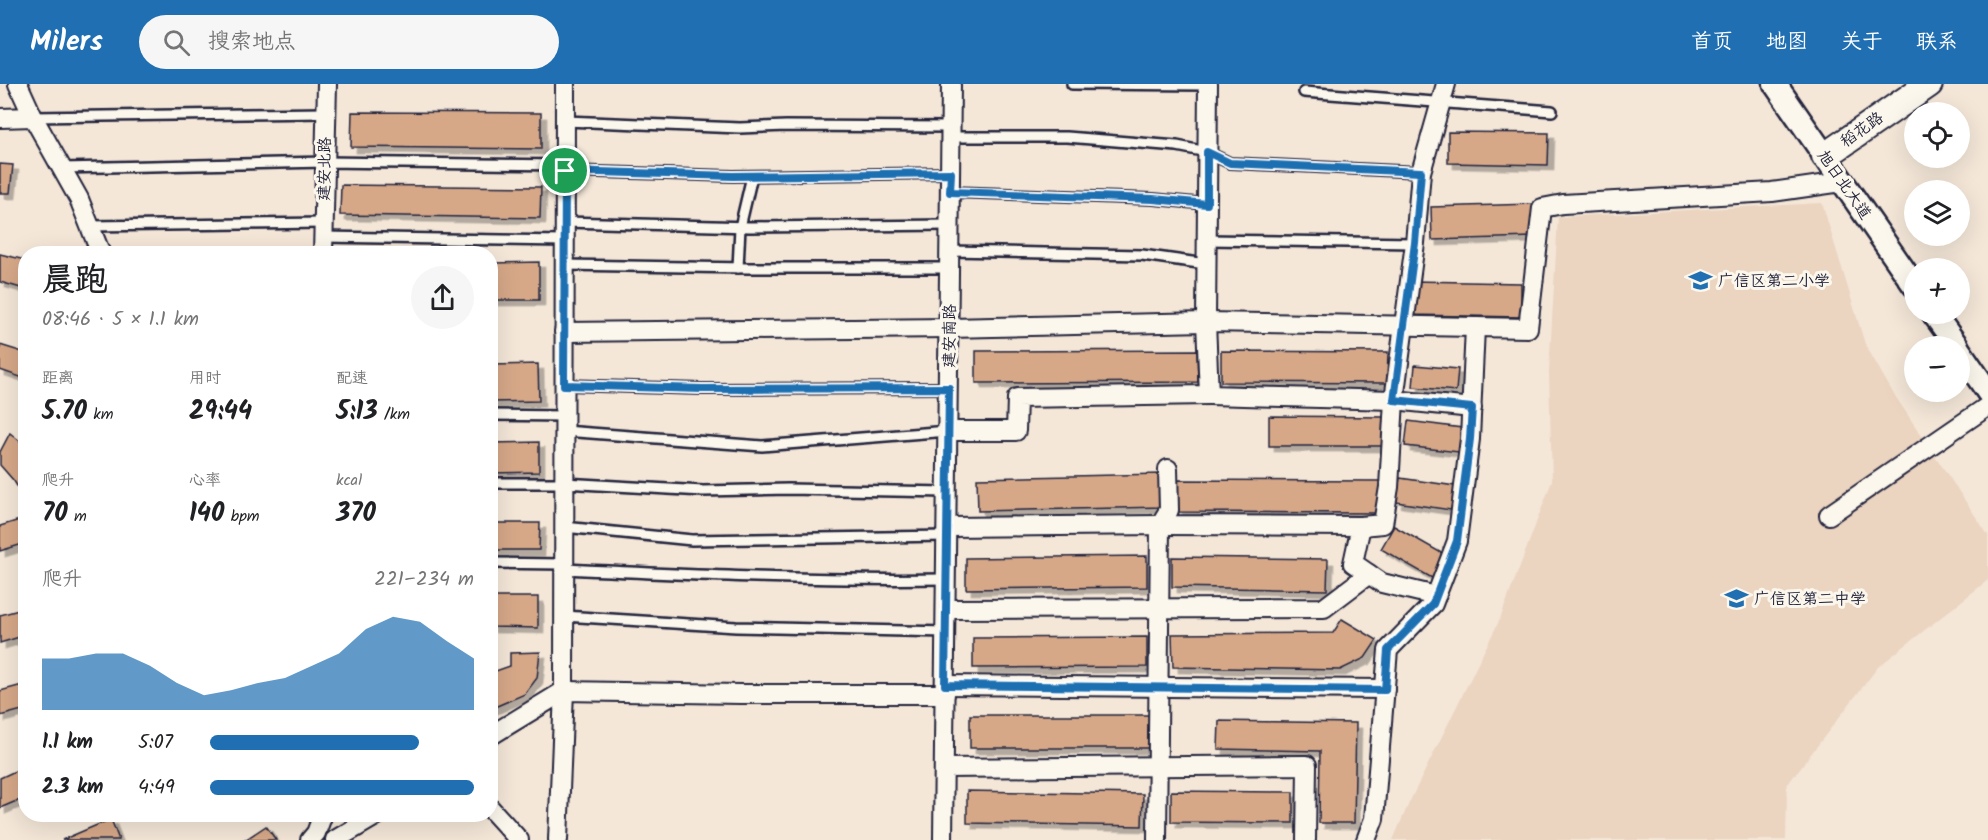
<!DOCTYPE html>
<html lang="zh">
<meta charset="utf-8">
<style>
:root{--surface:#fff;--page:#f6f6f6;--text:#202124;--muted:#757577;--accent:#1f6fb2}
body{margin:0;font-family:Kalam,"LXGW WenKai TC",sans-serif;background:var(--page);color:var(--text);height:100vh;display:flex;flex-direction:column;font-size:22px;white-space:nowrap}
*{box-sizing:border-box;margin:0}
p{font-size:20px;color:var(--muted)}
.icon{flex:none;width:33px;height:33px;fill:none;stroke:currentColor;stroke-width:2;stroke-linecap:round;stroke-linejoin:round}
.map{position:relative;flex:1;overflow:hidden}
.drawer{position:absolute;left:18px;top:162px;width:480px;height:576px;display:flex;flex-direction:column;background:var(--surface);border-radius:24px;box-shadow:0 6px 24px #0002}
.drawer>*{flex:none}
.tools{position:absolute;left:1904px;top:18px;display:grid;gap:12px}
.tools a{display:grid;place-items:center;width:66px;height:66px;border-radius:50%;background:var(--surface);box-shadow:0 6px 24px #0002;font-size:30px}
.pin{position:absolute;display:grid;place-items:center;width:51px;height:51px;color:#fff;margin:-26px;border:3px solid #fff;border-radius:50%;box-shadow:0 2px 6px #0007}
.round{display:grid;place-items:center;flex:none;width:63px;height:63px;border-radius:32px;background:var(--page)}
.summary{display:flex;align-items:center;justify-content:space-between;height:102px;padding:0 24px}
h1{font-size:33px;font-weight:700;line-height:45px}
.stats{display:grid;grid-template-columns:repeat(3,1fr);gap:9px;height:102px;padding:6px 24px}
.stats div{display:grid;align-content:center}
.stats b{font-size:26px;font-weight:700}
.stats small{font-size:16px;font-weight:400}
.stats p{font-size:16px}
.chart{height:168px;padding:12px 24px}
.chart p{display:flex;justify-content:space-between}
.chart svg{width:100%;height:108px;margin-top:6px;fill:var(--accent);opacity:.7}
ul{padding:0 24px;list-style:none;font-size:20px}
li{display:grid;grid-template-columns:96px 72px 1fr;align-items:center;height:45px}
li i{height:15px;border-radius:8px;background:var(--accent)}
header{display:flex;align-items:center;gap:36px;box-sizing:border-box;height:84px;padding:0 30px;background:var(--accent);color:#fff}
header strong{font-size:28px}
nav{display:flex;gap:33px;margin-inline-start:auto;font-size:21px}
.search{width:420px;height:54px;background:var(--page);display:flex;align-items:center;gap:15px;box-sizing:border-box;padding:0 21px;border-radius:33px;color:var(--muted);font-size:22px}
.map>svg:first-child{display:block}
.built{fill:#ebd4c0}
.building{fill:#d6a888;stroke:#22223b;stroke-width:1.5;filter:url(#shadow)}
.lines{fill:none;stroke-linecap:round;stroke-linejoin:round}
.service-casing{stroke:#22223b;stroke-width:14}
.minor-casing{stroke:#22223b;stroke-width:22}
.tertiary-casing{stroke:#22223b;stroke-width:27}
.secondary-casing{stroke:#22223b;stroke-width:30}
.service{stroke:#fbf7ec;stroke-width:9}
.minor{stroke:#fbf7ec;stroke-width:18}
.tertiary{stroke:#fbf7ec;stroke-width:22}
.secondary{stroke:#fbf7ec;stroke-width:26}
.route-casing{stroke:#fff;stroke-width:12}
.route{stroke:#1f6fb2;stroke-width:8}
.labels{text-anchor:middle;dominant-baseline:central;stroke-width:6;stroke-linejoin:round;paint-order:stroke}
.street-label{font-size:16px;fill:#22223b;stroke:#fbf7ec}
.poi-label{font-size:16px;fill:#22223b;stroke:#fbf7ec;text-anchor:start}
</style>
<header>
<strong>Milers</strong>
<div class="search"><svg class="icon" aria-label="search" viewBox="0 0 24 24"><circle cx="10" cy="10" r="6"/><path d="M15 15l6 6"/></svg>搜索地点</div>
<nav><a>首页</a><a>地图</a><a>关于</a><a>联系</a></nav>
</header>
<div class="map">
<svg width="1988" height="756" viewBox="0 0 1988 756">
<defs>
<filter id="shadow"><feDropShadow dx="5.5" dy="5.5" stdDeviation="0" flood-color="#0004"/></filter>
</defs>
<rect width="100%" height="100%" fill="#f4e7d8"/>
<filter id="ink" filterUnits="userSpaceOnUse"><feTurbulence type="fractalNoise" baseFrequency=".0167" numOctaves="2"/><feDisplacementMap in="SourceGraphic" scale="12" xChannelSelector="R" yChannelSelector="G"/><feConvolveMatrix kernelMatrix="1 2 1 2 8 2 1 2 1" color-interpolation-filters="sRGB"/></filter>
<g filter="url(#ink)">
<!-- built -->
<path class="built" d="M1822,119L1865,260L1893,309L1988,451V496L1878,583L1787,701L1786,756H1393L1409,719L1500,535L1552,397L1549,288L1558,133Z"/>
<!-- building -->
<g class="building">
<path d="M352,28L541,29V65L351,63Z"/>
<path d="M1448,48L1549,49L1548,81L1448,79Z"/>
<path d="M0,80L13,81L10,109H0Z"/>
<path d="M341,101L541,103L540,134L340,131Z"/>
<path d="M1534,120L1535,153L1432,156L1431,123Z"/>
<path d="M0,170L26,176V186L21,204L0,198Z"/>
<path d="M539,178V216H490V179Z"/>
<path d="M1412,197L1521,199V233L1411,231Z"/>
<path d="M0,261L26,269V295L0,286Z"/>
<path d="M1197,266L1198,298L976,299V267Z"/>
<path d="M1221,267L1388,268L1387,299L1221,298Z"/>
<path d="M538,280L539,317L490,318V281Z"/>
<path d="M1415,281L1458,285L1456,307L1413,303Z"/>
<path d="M1269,332L1384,333V362H1269Z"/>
<path d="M1408,337L1462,344L1459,368L1405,362Z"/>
<path d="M10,349L26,362V411L23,412L14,397L0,381V368Z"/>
<path d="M539,358V388L490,389V359Z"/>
<path d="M1162,390L1163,423L978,427L977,394Z"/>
<path d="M1400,394L1455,402L1451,426L1396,418Z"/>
<path d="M1178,396L1383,397V429L1177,428Z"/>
<path d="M26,434V459L0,467V442Z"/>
<path d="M490,439H540L539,466H490Z"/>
<path d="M1394,442L1445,471L1432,494L1381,465Z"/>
<path d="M1147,472V503L966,505V474Z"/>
<path d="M1172,473L1328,475L1327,506L1172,503Z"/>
<path d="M490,513H538V544L490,543Z"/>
<path d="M26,524V551L0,559V531Z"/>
<path d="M1342,535L1377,556L1365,574L1340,586L1173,583L1172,550L1333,549Z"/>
<path d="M1147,553V583L973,584V554Z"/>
<path d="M540,568L537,594L525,610L490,625V589L510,582V569Z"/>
<path d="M26,600V625L0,632V607Z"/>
<path d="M970,631H1149L1148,664H970Z"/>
<path d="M1219,637L1356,639L1354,739H1319L1320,667L1218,665Z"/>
<path d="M26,682V713L0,724V694Z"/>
<path d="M967,707L1143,710L1142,742L967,739Z"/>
<path d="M1171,707L1293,708V739L1171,738Z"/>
<path d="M111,735L119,756H62Z"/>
<path d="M266,742L276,756H245Z"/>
</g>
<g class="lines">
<defs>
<g id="service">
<path d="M1072,0L1208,1"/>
<path d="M1304,8L1552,27"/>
<path d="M33,33L326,29"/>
<path d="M565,37L740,44L786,42L951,43"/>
<path d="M951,53H1067L1177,62L1207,68L1230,79L1421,88"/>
<path d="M62,84L325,78L565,81"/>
<path d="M565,87L733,92L951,89"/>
<path d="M950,108L1153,115L1207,120"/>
<path d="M565,138L750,143L950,141"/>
<path d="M90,142L324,139"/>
<path d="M323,153L564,157"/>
<path d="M1207,156L1415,159"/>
<path d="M950,167L1142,171L1206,180"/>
<path d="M564,181L747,184H950"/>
<path d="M738,184L740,143L752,92"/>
<path d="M564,301L702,305L949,304"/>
<path d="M490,331L564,332"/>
<path d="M564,347L762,362L948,347"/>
<path d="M490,399H564L703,407L788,405L947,408"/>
<path d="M564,443L692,456L947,452"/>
<path d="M490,479L564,480"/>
<path d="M564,485C691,491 819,497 946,495"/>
<path d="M564,532L736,543L946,548"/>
</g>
<g id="minor">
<path d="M18,0L33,33L79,115L101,170"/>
<path d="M0,34L33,33"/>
<path d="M323,170L327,0"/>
<path d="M564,248L950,244L1206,238L1208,0"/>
<path d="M1209,311L1394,316L1472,324"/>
<path d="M948,347H1016L1017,314L1209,311L1206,238L1528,244L1542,124L1563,120L1772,108L1842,98"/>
<path d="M1168,385L1169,426L1160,441L1361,442L1353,479L1382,499L1436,512"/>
<path d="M1829,431L1988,322"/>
<path d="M1361,442L1383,440L1389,403L1394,316L1415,159L1421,88L1446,0"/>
<path d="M947,443L1160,441L1157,756"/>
<path d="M946,525L1324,524L1369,490"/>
<path d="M945,601L1385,605"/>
<path d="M490,652L564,607L740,610H945"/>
<path d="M944,684L1307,681L1306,756"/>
<path d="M490,724L519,756"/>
<path d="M310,756L316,749L323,730"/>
<path d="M335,756L379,730"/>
<path d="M558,756L564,607L565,0"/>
<path d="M943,756L951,0"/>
<path d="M1366,756L1374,735L1388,566L1433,520L1457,457L1470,355L1475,243"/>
</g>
<g id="tertiary">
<path d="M1775,0L1914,201"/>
<path d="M1934,230L1957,262"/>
<path d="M1959,266L1988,308"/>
</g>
<path id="secondary" d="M1825,72L1929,0"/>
</defs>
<!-- service casing -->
<use href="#service" class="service-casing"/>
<!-- minor casing -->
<use href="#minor" class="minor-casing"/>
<!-- tertiary casing -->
<use href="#tertiary" class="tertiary-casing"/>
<!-- secondary casing -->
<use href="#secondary" class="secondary-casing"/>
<!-- service -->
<use href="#service" class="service"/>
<!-- minor -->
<use href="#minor" class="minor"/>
<!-- tertiary -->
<use href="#tertiary" class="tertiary"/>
<!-- secondary -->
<use href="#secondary" class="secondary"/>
</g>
</g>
<g class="lines" filter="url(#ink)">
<defs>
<path id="route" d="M1207,68L1230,79L1421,88L1415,159L1394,316L1472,324L1470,355L1457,457L1433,520L1388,566L1385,606L945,601L949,304L702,305L564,301L565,87L733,92L951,89L950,108L1153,115L1207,120Z"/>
</defs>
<!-- route casing -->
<use href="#route" class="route-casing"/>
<!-- route -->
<use href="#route" class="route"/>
</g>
<!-- icons -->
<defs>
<symbol id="school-bare" viewBox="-9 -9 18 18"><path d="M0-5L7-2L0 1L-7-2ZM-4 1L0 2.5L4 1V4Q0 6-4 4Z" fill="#1f6fb2" stroke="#fbf7ec" stroke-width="2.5" paint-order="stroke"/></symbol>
</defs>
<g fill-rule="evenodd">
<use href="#school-bare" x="1684" y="180" width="33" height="33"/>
<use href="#school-bare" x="1720" y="498" width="33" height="33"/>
</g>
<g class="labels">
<!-- street labels -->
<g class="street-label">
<text transform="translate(1862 46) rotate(-35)">稻花路</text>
<text transform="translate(325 85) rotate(-89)">建安北路</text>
<text transform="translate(1844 101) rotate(55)">旭日北大道</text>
<text transform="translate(950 252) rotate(-89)">建安南路</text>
</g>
<!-- poi labels -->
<g class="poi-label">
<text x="1718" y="197">广信区第二小学</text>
<text x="1754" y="515">广信区第二中学</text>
</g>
</g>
</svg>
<div class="tools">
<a><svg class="icon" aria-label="locate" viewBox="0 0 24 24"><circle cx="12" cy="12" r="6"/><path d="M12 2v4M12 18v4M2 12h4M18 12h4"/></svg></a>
<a><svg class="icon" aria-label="layers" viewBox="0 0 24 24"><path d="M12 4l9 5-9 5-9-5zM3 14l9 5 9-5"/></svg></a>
<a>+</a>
<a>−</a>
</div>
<div class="pin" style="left:565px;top:87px;background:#1e9e55"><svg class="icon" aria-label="arrive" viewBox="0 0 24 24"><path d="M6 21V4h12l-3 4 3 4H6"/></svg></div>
<section class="drawer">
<div class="summary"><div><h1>晨跑</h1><p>08:46 · 5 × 1.1 km</p></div><a class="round"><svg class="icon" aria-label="share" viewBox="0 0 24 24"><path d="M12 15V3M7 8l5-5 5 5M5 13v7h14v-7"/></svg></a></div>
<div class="stats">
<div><p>距离</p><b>5.70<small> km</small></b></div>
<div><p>用时</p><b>29:44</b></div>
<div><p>配速</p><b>5:13<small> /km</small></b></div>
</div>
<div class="stats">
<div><p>爬升</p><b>70<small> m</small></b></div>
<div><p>心率</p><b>140<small> bpm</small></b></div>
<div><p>kcal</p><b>370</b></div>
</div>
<div class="chart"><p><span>爬升</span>221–234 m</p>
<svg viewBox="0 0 160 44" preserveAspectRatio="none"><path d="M0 44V23L10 23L20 21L30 21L40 26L50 33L60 38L70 36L80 33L90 31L100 26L110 21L120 11L130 6L140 8L150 16L160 23V44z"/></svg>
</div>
<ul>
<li><b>1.1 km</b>5:07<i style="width:79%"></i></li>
<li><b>2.3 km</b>4:49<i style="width:100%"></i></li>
</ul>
</section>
</div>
